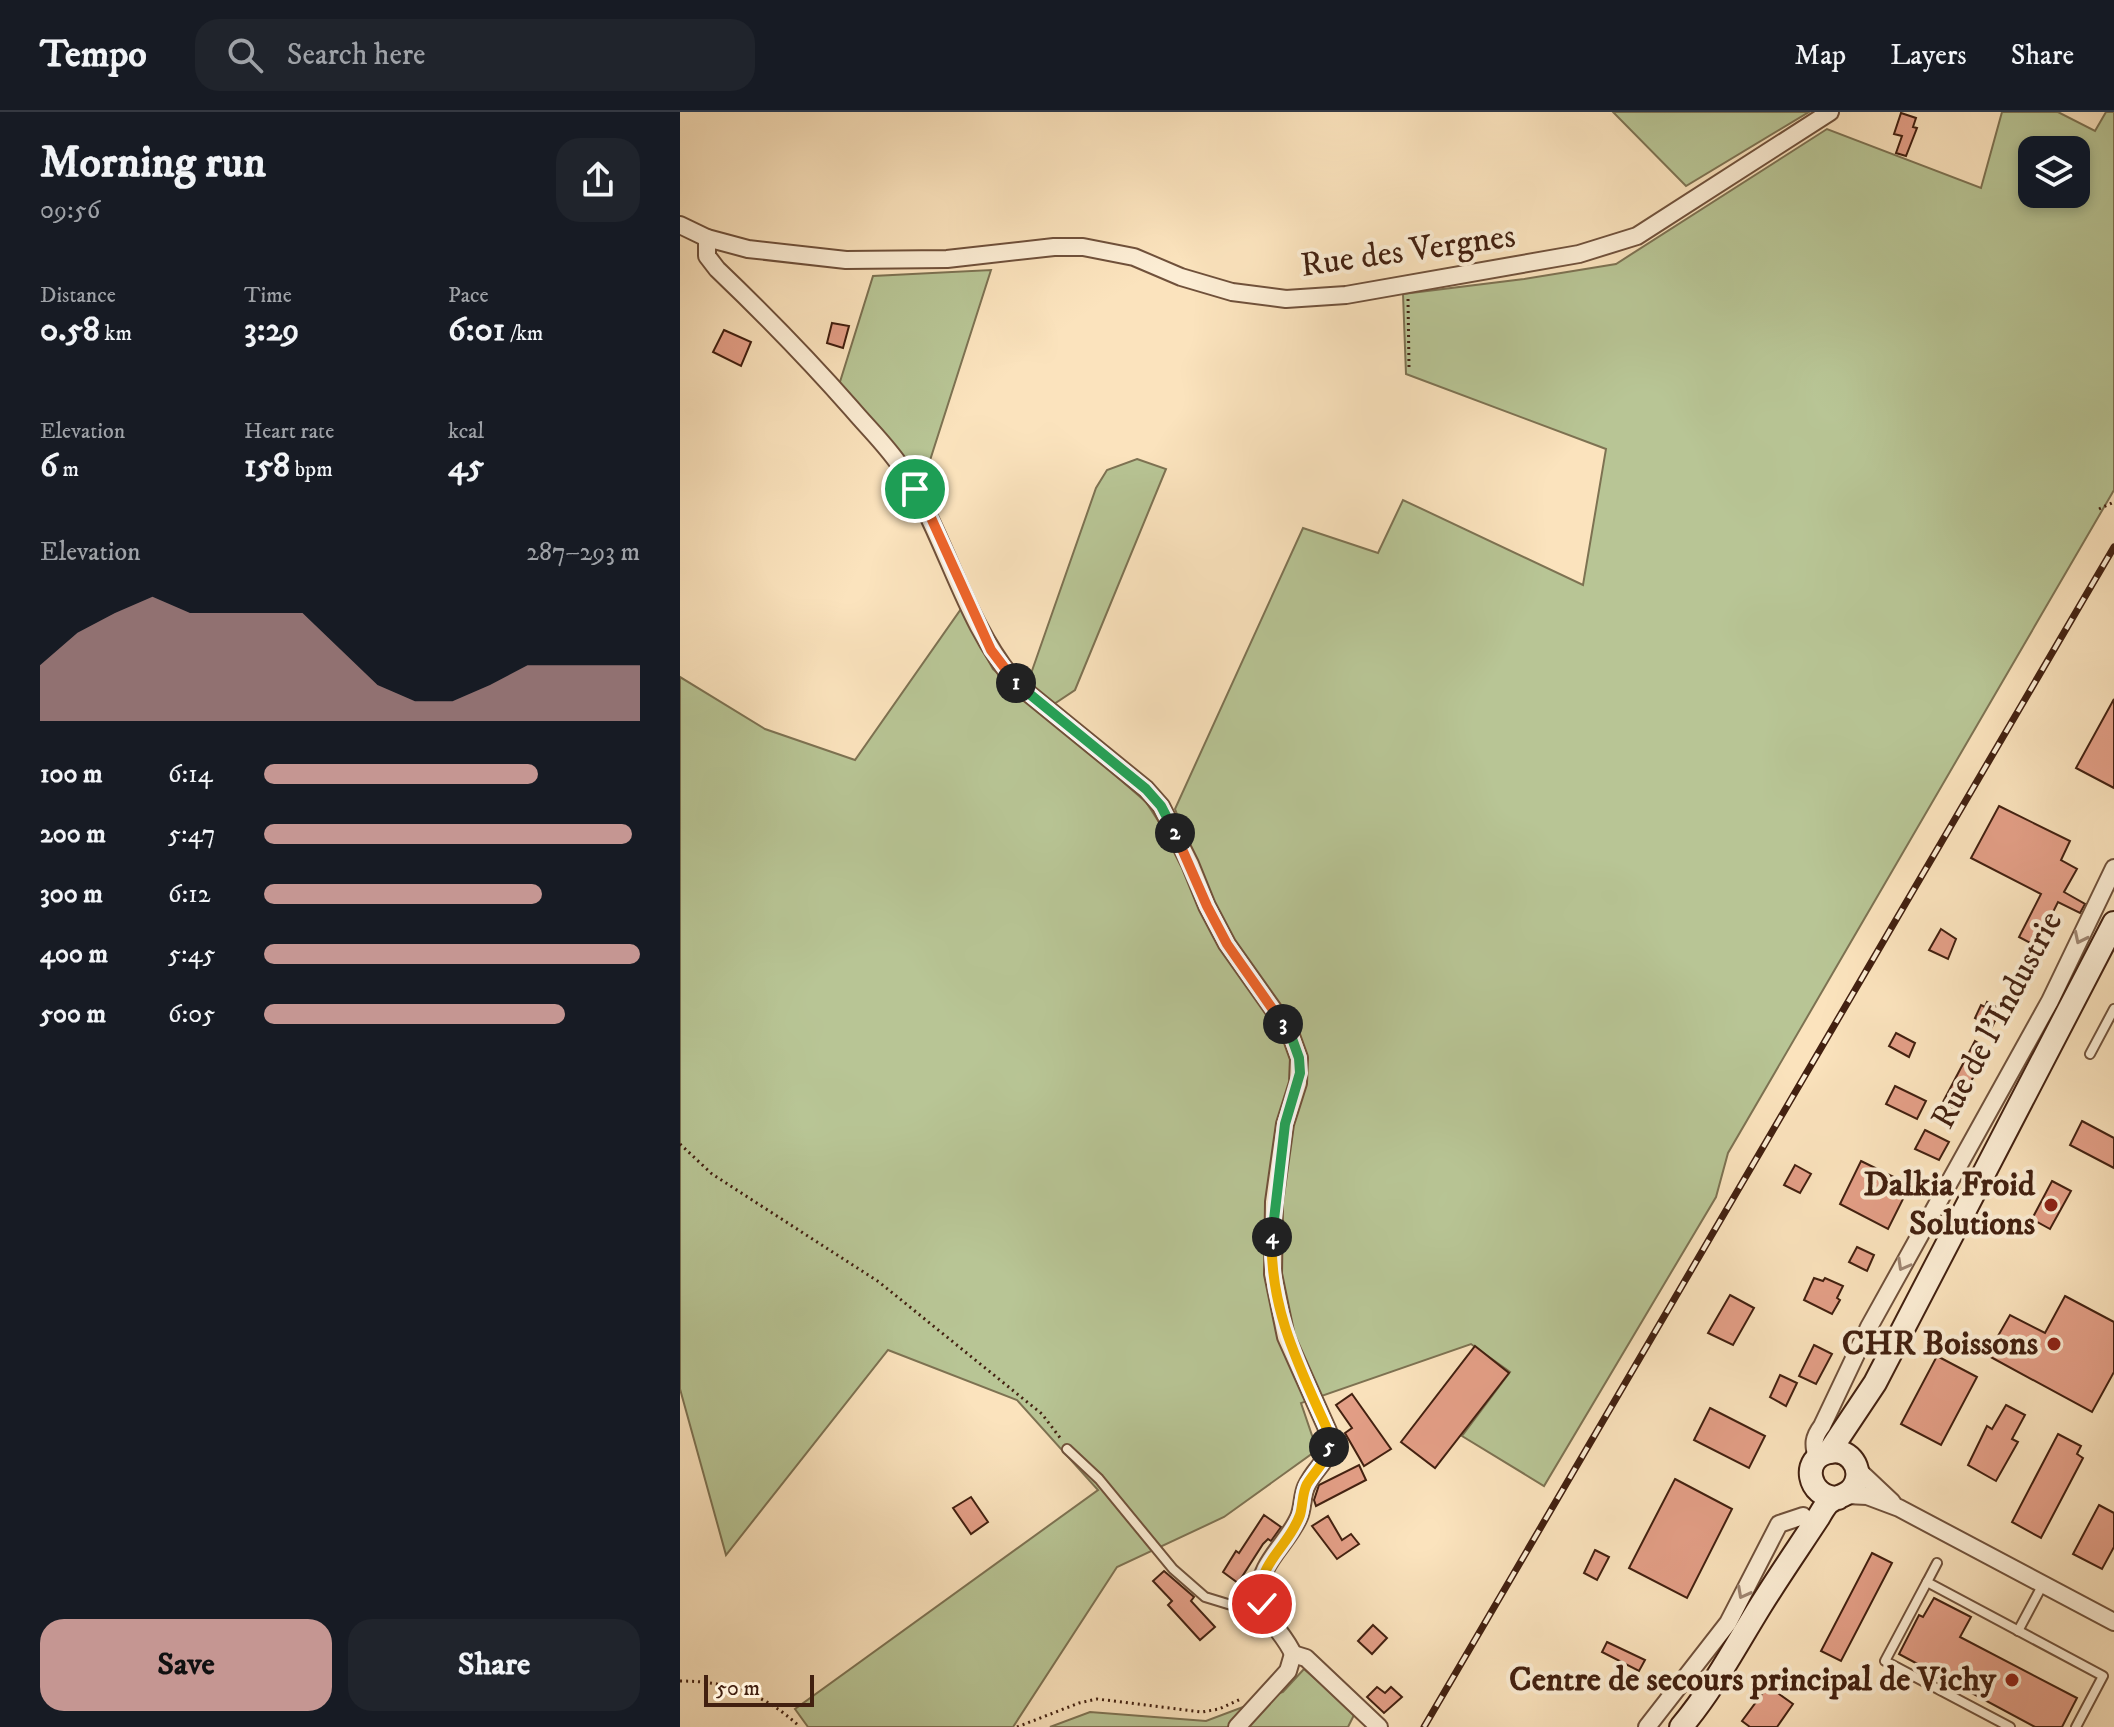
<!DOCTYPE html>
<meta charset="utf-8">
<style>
:root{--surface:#171b24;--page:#20242c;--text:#f1f3f6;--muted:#9ea1a6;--line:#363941;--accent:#c59692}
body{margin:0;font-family:"IM FELL DW Pica",serif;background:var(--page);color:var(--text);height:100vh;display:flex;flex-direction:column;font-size:30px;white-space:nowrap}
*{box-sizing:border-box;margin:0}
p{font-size:26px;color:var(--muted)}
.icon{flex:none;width:44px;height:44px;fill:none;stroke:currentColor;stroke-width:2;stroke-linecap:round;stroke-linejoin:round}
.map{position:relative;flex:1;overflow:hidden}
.side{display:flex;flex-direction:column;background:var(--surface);width:680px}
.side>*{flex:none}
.tools{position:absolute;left:1338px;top:24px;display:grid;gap:16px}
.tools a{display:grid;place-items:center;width:72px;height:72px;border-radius:16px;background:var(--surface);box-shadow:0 4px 12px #0003;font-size:40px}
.scale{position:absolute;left:24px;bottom:20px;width:110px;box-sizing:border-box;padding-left:8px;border:4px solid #422010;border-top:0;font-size:22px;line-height:28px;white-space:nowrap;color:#422010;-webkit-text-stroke:6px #fcedd4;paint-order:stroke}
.pin{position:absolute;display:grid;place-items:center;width:68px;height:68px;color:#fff;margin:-34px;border:4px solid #fff;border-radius:50%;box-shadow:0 2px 8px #0007}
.km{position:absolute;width:40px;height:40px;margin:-20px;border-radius:50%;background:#222;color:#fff;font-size:22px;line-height:40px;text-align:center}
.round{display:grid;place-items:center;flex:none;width:84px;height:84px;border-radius:24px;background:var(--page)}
.overview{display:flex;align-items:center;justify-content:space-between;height:136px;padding:0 40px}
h1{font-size:44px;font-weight:800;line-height:60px}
.stats{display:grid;grid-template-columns:repeat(3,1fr);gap:12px;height:136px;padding:8px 40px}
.stats div{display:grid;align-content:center}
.stats b{font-size:34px;font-weight:800}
.stats small{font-size:22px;font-weight:400}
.stats p{font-size:22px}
.chart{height:224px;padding:16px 40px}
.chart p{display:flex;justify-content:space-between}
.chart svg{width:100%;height:144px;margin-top:8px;fill:var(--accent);opacity:.7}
.action{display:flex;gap:16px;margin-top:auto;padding:16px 40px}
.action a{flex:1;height:92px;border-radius:24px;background:var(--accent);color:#111;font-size:32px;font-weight:800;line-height:92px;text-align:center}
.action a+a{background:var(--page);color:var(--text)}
ul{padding:0 40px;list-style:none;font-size:26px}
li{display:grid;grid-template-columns:128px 96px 1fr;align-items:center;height:60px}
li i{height:20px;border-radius:10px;background:var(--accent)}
header{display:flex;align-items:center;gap:48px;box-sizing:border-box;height:112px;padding:0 40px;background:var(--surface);border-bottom:2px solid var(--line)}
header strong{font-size:38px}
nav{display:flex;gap:44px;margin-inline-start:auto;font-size:28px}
.search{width:560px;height:72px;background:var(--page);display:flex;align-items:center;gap:20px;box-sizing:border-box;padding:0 28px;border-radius:24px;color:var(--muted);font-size:30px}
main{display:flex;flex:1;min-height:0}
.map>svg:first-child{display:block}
.green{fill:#b8c595;stroke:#7d7252;stroke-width:2;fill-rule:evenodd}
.building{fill:#e49f87;stroke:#422010;stroke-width:2}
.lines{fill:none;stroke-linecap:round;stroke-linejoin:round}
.service-casing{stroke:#70513b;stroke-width:12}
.minor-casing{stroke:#70513b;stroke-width:20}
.secondary-casing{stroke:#422010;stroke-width:26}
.path{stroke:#422010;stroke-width:3;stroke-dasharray:2 4;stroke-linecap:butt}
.service{stroke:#fcedd4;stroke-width:8}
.minor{stroke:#fcedd4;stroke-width:16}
.secondary{stroke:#fcedd4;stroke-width:22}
.rail-casing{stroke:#422010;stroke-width:7}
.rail{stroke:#fcedd4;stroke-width:4;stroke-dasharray:12;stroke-linecap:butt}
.oneway{stroke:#9f8672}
.split-1-casing{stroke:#fff;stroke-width:16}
.split-2-casing{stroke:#fff;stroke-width:16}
.split-3-casing{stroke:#fff;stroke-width:16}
.split-4-casing{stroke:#fff;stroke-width:16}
.split-5-casing{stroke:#fff;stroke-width:16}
.split-6-casing{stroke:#fff;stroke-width:16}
.split-1{stroke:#f0652b;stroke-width:10}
.split-2{stroke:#22a559;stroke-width:10}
.split-3{stroke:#f0652b;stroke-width:10}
.split-4{stroke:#22a559;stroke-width:10}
.split-5{stroke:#f5b400;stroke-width:10}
.split-6{stroke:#f5b400;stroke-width:10}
.poi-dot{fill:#8f2418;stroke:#fcedd4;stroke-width:3}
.labels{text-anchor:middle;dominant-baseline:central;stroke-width:8;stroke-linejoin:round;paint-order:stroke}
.street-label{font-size:34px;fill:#422010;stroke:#fcedd4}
.poi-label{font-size:34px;font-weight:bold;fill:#422010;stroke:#fcedd4;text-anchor:end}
</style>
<header>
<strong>Tempo</strong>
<div class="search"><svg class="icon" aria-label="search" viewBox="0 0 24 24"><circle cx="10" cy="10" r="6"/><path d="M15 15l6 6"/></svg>Search here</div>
<nav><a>Map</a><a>Layers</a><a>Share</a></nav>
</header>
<main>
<section class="side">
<div class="overview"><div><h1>Morning run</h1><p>09:56</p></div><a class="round"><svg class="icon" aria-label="share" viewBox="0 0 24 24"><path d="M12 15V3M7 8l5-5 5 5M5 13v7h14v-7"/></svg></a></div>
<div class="stats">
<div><p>Distance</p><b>0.58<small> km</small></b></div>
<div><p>Time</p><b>3:29</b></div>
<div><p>Pace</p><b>6:01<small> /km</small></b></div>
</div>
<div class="stats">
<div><p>Elevation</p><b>6<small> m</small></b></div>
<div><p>Heart rate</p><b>158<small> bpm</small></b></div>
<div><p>kcal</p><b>45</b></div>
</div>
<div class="chart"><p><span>Elevation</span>287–293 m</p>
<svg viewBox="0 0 160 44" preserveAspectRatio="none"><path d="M0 44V27L10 17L20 11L30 6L40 11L50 11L60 11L70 11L80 22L90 33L100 38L110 38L120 33L130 27L140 27L150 27L160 27V44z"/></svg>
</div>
<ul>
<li><b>100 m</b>6:14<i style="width:73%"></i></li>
<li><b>200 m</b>5:47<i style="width:98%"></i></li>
<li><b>300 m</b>6:12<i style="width:74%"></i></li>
<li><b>400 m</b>5:45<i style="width:100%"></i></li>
<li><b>500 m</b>6:05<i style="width:80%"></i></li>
</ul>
<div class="action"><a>Save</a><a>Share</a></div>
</section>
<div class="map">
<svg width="1434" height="1615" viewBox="0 0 1434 1615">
<rect width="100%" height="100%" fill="#fbe3bd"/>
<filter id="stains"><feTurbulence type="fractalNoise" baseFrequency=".0025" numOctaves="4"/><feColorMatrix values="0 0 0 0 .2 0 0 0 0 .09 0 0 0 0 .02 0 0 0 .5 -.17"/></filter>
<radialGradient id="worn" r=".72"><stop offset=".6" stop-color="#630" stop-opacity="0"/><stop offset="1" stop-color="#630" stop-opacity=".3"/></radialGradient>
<!-- green -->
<g class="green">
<path d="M933,0H1129L1006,74Z"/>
<path d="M1322,0H1378L1415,19L1426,0H1434V378L1048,1041L1036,1085L864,1374L782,1324L830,1260L791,1232L621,1291L637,1338L544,1405L437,1455L333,1615H128L115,1597L418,1378L337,1288L208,1238L46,1443L0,1277V565L85,617L175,648L281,497L313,557L466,690L533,794L495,697L623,416L698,441L723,388L903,473L926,337L726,262L723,182L844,167L936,152L1147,17L1301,76ZM1352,38H1396V82H1352Z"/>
<path d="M311,158L244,367L159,273L193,164Z"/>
<path d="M457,347L486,357L395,578L374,592L347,573L416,376L427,358Z"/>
<path d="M624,1557L675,1601L668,1615H370L410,1600L526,1609L603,1580Z"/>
</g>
<!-- building -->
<g class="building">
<path d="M1221,1L1236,6L1233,15L1237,16L1226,44L1216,41L1222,24L1214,22Z"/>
<path d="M152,211L169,214L163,236L147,231Z"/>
<path d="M44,218L71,230L61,254L33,240Z"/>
<path d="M1434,587V676L1396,656Z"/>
<path d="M1319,694L1390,729L1381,748L1397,757L1384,780L1405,792L1400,801L1378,790L1356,834L1339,825L1361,782L1291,746Z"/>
<path d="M1261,817L1276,827L1268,847L1249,838Z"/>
<path d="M1307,890L1321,897L1312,915L1295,906L1301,893L1305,895Z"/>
<path d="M1216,921L1235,931L1229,945L1209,934Z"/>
<path d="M1295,929L1310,938L1283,982L1288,985L1279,1000L1263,990Z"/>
<path d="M1215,974L1246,989L1237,1007L1206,992Z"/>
<path d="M1402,1009L1434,1026V1056L1390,1033Z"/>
<path d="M1245,1018L1269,1030L1259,1048L1235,1037Z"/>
<path d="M1181,1049L1230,1073L1208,1117L1160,1092Z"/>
<path d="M1115,1053L1131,1062L1120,1081L1104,1073Z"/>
<path d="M1372,1069L1391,1079L1370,1117L1352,1107Z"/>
<path d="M1177,1135L1194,1143L1187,1159L1169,1150Z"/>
<path d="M1134,1166L1143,1169L1145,1166L1163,1174L1157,1186L1160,1188L1152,1202L1124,1188Z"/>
<path d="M1050,1183L1074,1196L1053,1233L1028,1221Z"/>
<path d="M1385,1184L1434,1210V1260L1412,1300L1307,1243L1330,1203L1365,1221Z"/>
<path d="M1134,1233L1152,1242L1136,1272L1119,1264Z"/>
<path d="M795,1234L829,1261L755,1356L721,1330Z"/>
<path d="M1257,1244L1297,1265L1261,1333L1221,1312Z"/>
<path d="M1100,1263L1117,1271L1106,1294L1090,1285Z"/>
<path d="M672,1282L711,1337L684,1354L665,1321L672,1316L656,1293Z"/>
<path d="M1326,1293L1345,1303L1332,1327L1338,1330L1316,1369L1288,1353L1307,1314L1312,1317Z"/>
<path d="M1030,1296L1085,1324L1069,1356L1014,1328Z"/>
<path d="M1378,1322L1401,1334L1397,1342L1403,1346L1361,1426L1332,1410Z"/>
<path d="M679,1353L686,1368L636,1394L634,1388L639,1373Z"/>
<path d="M995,1367L1052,1397L1007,1486L949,1456Z"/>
<path d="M291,1385L308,1410L291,1422L273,1396Z"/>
<path d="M1419,1393L1434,1401V1435L1422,1457L1393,1442Z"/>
<path d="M584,1403L601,1415L591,1429L588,1427L583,1432L558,1471L543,1460L556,1439L559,1441Z"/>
<path d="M648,1404L662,1428L671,1422L679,1432L657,1447L632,1414Z"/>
<path d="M915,1438L929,1445L917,1468L904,1461Z"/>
<path d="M1192,1441L1212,1451L1161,1549L1141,1539Z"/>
<path d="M484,1459L514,1485L511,1489L535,1515L520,1528L488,1493L492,1489L473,1469Z"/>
<path d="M1254,1486L1291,1505L1280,1525L1397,1586L1382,1615H1355L1219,1542L1239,1503L1243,1505Z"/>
<path d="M693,1513L707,1526L692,1542L678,1529Z"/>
<path d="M927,1530L965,1548L959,1559L922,1540Z"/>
<path d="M1088,1574L1113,1592L1097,1615H1070L1062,1609Z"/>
<path d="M697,1575L705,1581L711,1575L722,1585L704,1601L687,1585Z"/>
</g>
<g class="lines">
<defs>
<g id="service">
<path d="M1410,942L1434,897"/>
<path d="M387,1337L419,1367L493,1457L525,1485L587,1504"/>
<path d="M1247,1470L1257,1451"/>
<path d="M555,1496L570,1481L580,1480"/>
<path d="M1338,1519L1363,1472"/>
<path d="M1330,1615L1205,1549L1247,1470L1423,1564L1396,1615"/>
</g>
<g id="minor">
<path d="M0,113L27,126L68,137L166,148L267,147L374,135H403L454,145L501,165L552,180L606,187L666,183L899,142L957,124L1150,0"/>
<path d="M27,126V144L37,157C84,202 129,248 172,297C189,317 209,336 223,358C267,426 284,511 337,572L466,677L481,694L510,752L527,794L547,832L610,921L619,946L618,971L605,1012L594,1090L593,1162L606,1225L648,1319C651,1354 638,1349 626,1375C622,1384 623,1396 619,1405C608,1431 577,1453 580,1483C582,1505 605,1522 613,1542"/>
<path d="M1137,1347C1133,1332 1133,1326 1142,1314L1189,1215L1370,889L1434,756"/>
<path d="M1177,1357L1212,1390"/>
<path d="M1166,1383L1187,1384L1219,1396L1434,1510"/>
<path d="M613,1542L626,1546L699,1615"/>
<path d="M557,1615L608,1559L613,1542"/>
<path d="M967,1615L1048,1511L1099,1412L1123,1404"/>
</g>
<g id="secondary">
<path d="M1149,1340L1195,1271L1434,811"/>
<path d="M1001,1615C1033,1577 1055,1535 1081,1493C1099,1464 1119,1435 1138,1406C1141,1401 1144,1395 1148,1391C1158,1383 1171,1384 1176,1370C1182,1353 1167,1336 1150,1340C1120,1345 1127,1386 1158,1386"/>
</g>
</defs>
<!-- service casing -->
<use href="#service" class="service-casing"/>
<!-- minor casing -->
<use href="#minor" class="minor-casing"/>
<!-- secondary casing -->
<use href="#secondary" class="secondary-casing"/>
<!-- path -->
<g class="path">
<path d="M728,187L729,255"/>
<path d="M1419,397L1434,390"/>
<path d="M0,1032L32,1062L199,1170L362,1302L381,1327"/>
<path d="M0,1569C48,1569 85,1582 120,1615"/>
<path d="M337,1615L399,1591L417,1587L522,1600L539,1597L561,1587"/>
</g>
<!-- service -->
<use href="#service" class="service"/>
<!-- minor -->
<use href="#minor" class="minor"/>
<!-- secondary -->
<use href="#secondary" class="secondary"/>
<defs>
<path id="rail" d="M744,1615L1434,435"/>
</defs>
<!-- rail casing -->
<use href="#rail" class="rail-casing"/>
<!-- rail -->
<use href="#rail" class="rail"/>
</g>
<!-- one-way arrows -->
<defs><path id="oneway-chevron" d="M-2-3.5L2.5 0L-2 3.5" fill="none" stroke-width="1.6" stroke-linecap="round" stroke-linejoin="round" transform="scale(2)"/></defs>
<g class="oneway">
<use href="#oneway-chevron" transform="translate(1400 826) rotate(116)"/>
<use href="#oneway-chevron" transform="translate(1223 1153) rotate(119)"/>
<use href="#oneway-chevron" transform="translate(1063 1481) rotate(118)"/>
</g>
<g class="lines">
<defs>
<path id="split-1" d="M235,377L247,397L311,538L336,571"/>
<path id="split-2" d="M336,571L466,677L481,694L495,721"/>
<path id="split-3" d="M495,721L527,794L547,832L603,912"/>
<path id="split-4" d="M592,1125L605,1012L620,961L619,946L610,921L603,912"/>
<path id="split-5" d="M592,1125C589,1196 620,1256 648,1319L649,1335"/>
<path id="split-6" d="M582,1492C574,1452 608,1437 620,1403C623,1393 622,1381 627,1372C635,1359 645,1351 649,1335"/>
</defs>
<!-- split-1 casing -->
<use href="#split-1" class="split-1-casing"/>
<!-- split-2 casing -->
<use href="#split-2" class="split-2-casing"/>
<!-- split-3 casing -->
<use href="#split-3" class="split-3-casing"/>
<!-- split-4 casing -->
<use href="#split-4" class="split-4-casing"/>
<!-- split-5 casing -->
<use href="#split-5" class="split-5-casing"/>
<!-- split-6 casing -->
<use href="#split-6" class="split-6-casing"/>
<!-- split-1 -->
<use href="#split-1" class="split-1"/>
<!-- split-2 -->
<use href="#split-2" class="split-2"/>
<!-- split-3 -->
<use href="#split-3" class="split-3"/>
<!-- split-4 -->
<use href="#split-4" class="split-4"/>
<!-- split-5 -->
<use href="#split-5" class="split-5"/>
<!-- split-6 -->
<use href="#split-6" class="split-6"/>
</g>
<!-- markers -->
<g class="poi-dot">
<circle cx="1371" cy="1093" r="8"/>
<circle cx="1374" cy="1232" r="8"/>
<circle cx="1332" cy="1568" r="8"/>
</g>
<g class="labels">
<!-- street labels -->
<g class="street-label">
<text transform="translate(728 139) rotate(-8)">Rue des Vergnes</text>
<text transform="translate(1317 908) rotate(-62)">Rue de l'Industrie</text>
</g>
<!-- poi labels -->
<g class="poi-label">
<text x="1355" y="1073">Dalkia Froid<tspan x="1355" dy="39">Solutions</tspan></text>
<text x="1358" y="1232">CHR Boissons</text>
<text x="1316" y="1568">Centre de secours principal de Vichy</text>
</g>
</g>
<rect width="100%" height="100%" filter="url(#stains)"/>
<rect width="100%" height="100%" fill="url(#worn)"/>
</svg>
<div class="tools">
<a><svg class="icon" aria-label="layers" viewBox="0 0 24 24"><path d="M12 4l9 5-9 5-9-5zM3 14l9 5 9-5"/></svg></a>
</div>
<div class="scale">50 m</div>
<div class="pin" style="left:235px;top:377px;background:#1e9e55"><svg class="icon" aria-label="arrive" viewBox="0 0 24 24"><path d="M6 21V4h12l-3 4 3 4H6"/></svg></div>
<div class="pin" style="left:582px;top:1492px;background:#d93025"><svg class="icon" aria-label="check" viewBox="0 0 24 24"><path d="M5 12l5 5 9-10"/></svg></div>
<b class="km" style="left:336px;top:571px">1</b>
<b class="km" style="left:495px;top:721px">2</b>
<b class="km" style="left:603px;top:912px">3</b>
<b class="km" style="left:592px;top:1125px">4</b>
<b class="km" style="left:649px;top:1335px">5</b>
</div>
</main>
